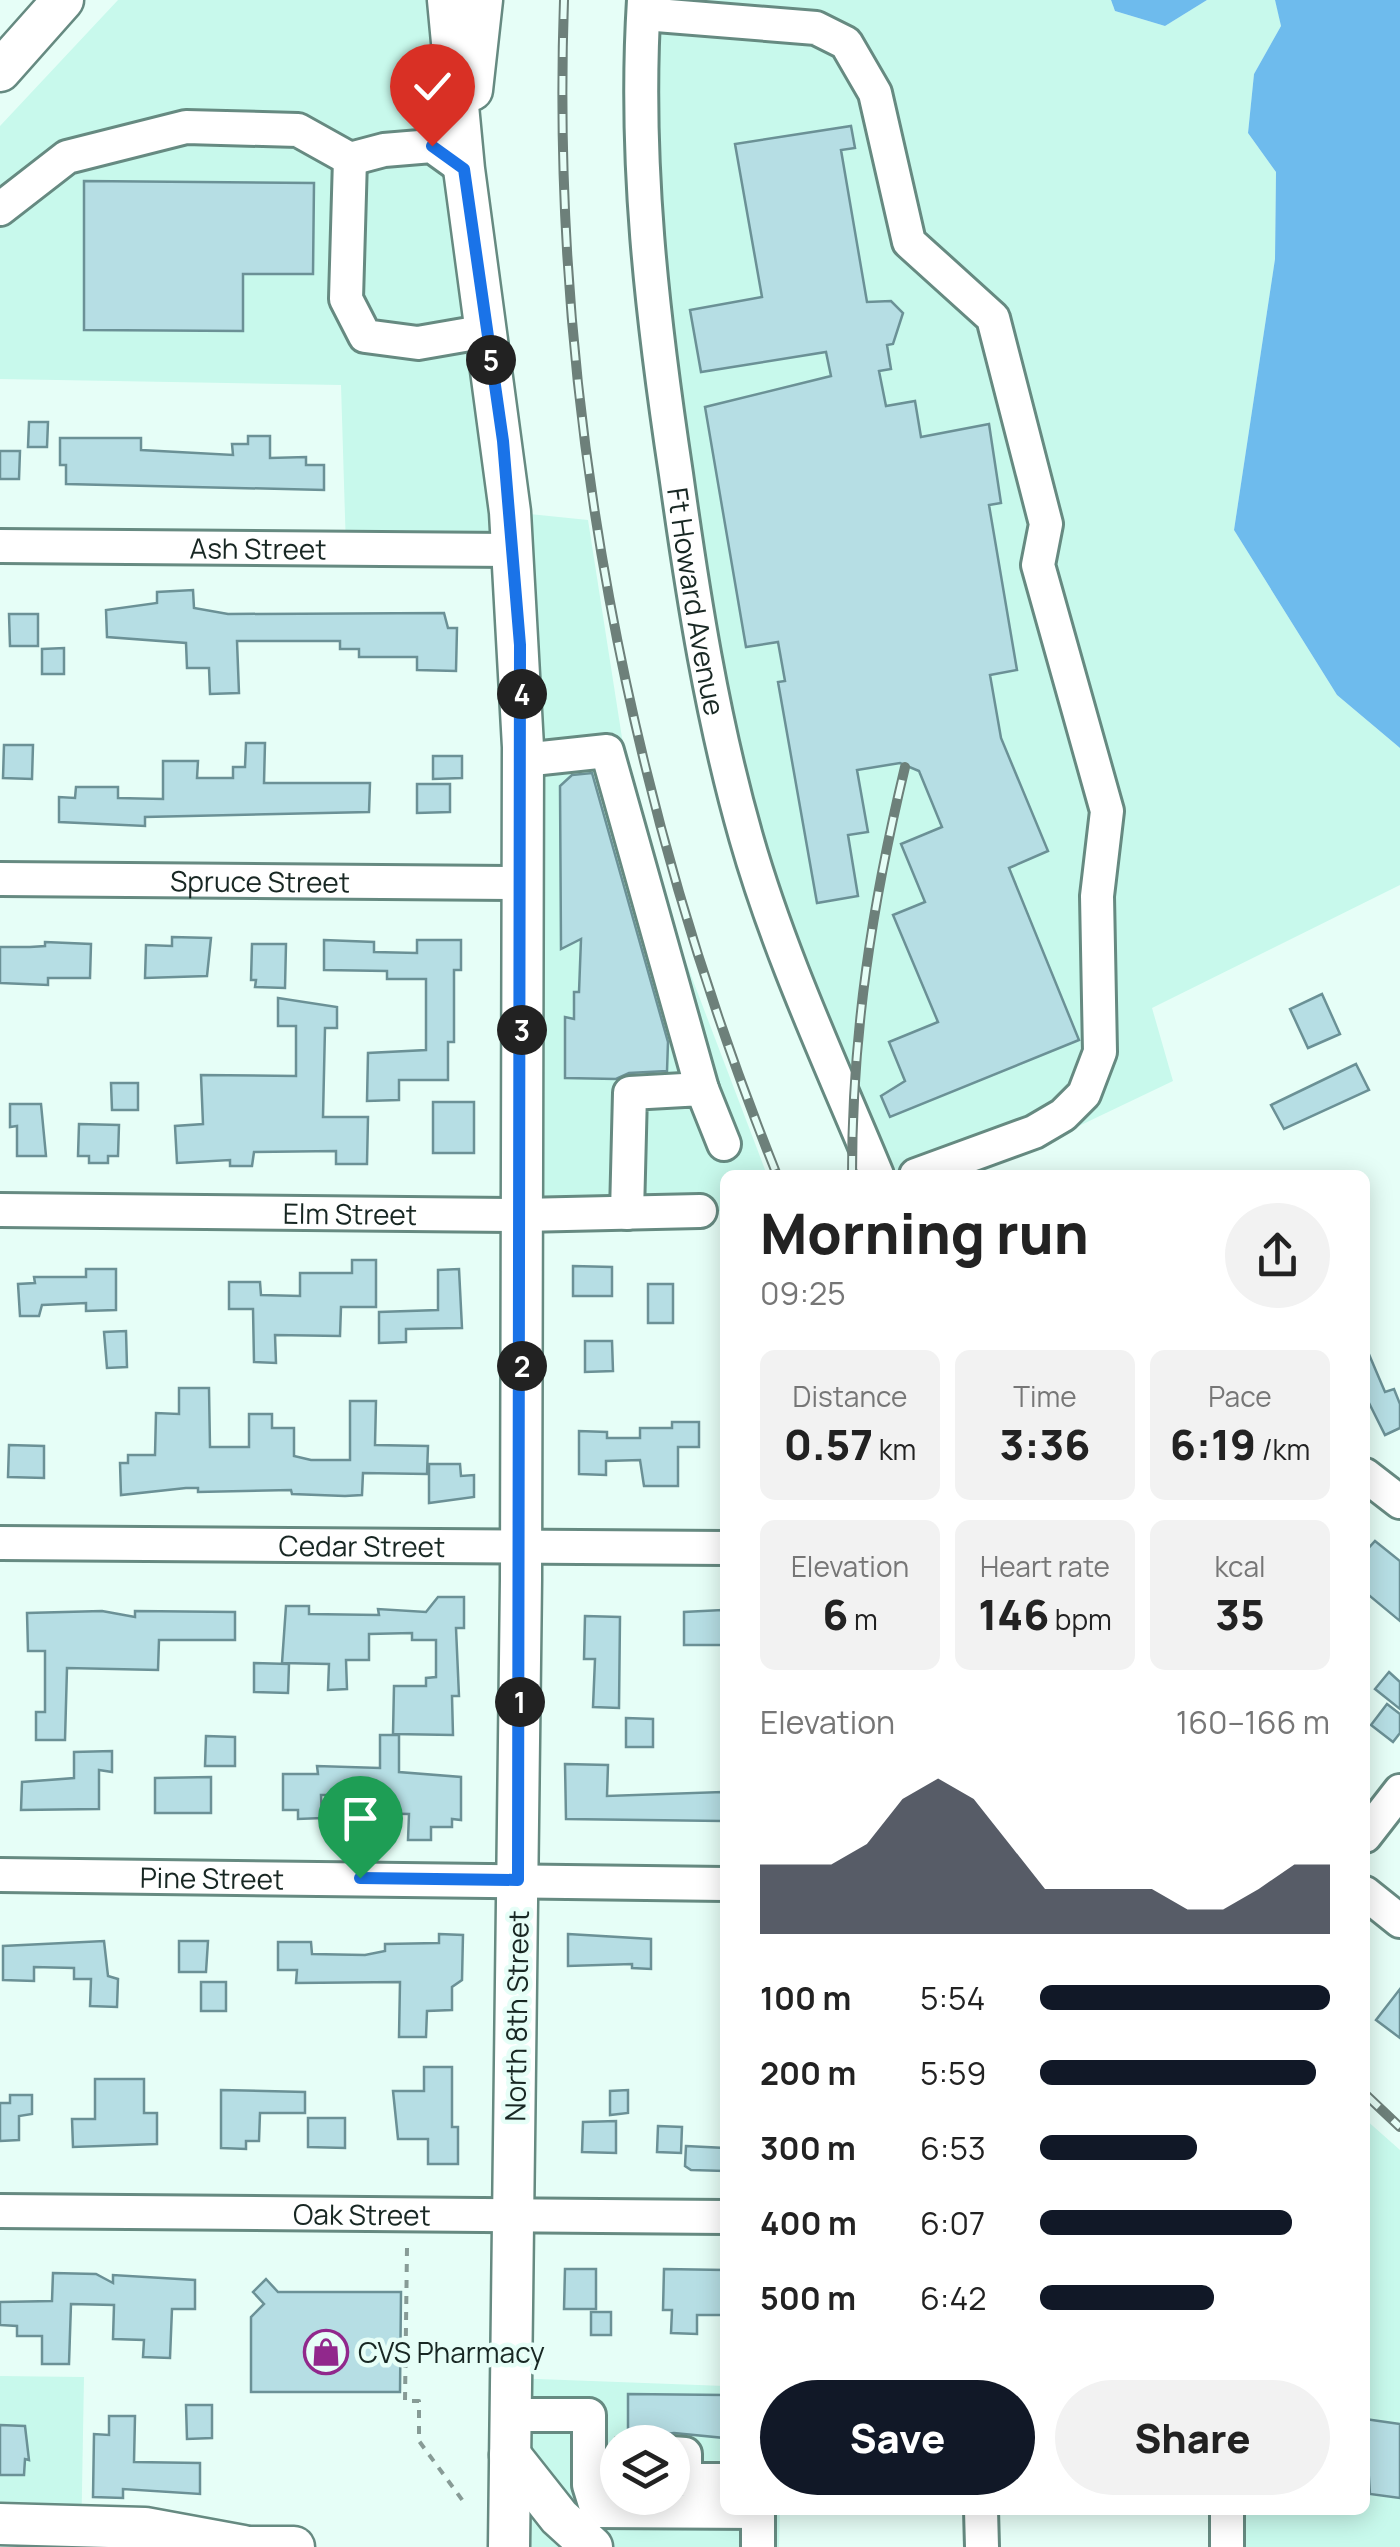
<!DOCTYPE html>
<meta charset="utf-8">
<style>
:root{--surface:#fff;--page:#f2f2f2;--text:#222;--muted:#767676;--accent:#111827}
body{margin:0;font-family:Manrope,sans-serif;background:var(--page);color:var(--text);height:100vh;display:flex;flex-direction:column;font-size:38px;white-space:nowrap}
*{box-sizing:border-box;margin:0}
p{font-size:32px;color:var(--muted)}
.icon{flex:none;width:55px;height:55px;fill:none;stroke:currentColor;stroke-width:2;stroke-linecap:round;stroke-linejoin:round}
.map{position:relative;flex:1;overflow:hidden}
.details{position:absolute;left:720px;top:1170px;width:650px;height:1345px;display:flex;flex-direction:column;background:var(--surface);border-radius:15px;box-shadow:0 5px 25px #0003}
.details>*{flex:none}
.buttons{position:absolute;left:600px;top:2425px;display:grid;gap:20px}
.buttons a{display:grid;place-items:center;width:90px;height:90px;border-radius:50%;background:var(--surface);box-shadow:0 5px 25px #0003;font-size:50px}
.pin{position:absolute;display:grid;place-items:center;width:85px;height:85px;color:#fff;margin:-102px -42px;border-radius:50% 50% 50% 0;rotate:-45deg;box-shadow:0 0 10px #0007}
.pin .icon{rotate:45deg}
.km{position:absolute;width:50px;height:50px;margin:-25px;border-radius:50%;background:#222;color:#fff;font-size:28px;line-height:50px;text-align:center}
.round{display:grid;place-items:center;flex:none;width:105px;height:105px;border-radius:52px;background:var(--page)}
.overview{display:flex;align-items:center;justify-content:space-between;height:170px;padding:0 40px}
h1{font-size:55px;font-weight:800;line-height:75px}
.figures{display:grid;grid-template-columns:repeat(3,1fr);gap:15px;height:170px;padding:10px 40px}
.figures div{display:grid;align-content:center;border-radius:15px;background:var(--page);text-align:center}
.figures b{font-size:42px;font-weight:800}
.figures small{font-size:28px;font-weight:400}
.figures p{font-size:28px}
.chart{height:280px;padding:20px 40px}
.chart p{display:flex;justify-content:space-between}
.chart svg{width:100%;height:180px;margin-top:10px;fill:var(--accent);opacity:.7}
.primary-button{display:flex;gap:20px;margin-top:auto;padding:20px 40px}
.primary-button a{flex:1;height:115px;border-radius:60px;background:var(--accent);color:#fff;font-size:40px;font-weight:800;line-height:115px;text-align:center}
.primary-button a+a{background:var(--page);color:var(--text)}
ul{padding:0 40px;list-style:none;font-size:32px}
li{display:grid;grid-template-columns:160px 120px 1fr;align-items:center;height:75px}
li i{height:25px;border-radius:12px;background:var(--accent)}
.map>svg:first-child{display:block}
.built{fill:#c8f9ec;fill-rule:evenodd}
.water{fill:#6ebbed}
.building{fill:#b6dee4;stroke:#6b9196;stroke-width:2.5}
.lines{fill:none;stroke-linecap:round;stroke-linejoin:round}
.minor-tunnel{stroke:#bdd3cd;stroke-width:32;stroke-dasharray:32 16;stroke-linecap:butt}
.minor-casing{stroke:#668a81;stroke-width:38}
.major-casing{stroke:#668a81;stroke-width:45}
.path{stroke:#879b96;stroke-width:4;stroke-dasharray:8 8;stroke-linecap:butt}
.minor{stroke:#fff;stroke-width:32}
.major{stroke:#fff;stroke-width:40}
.rail-casing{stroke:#6d807a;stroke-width:10}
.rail{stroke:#e6fef7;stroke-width:6;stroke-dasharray:19;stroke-linecap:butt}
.route-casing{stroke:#fff;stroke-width:20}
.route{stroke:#1a73e8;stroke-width:12}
.labels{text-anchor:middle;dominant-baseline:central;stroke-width:9;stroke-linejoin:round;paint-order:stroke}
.street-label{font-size:28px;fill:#182723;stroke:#e6fef7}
.poi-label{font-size:28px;fill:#182723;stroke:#e6fef7;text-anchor:start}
</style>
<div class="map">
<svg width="1400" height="2547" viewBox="0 0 1400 2547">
<rect width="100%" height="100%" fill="#e6fef7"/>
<!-- built -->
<g class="built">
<path d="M118,0H448L510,512L588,520L630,789L665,907L767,1175H725V1211L522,1215L514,550L346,549L341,385L0,379V126Z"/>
<path d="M644,0H1111L1115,11L1165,26L1207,0H1275L1278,11L1281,26L1254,74L1248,133L1276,172L1275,259L1234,530L1337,695L1400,748V885L1152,1008L1173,1081L976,1175H877L746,839L658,352Z"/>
<path d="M1365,2119L1400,2150V2547H1227V2510H1365Z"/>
<path d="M0,2376L84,2377L81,2547H0Z"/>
<path d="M511,2378L725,2386V2510H780L779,2547H509ZM618,2442H672V2498H618Z"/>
</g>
<!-- water -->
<g class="water">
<path d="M1111,0H1207L1165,26L1115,11Z"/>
<path d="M1275,0H1400V748L1337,695L1234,530L1275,259L1276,172L1248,133L1254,74L1281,26Z"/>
</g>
<!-- building -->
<g class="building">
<path d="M851,126L855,148L841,150L867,302L891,301L903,313L893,344L887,345L891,369L879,371L886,406L915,401L921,437L989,424L1001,503L989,505L1017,670L990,675L1001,738L1048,851L1009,868L1079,1040L890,1117L881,1096L905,1081L889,1042L938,1022L893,915L925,902L901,844L942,827L919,771L900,763L857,770L868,832L848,835L858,896L817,903L778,682L785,681L778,642L746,647L705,407L831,376L826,352L701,372L690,310L762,297L735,144Z"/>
<path d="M84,181L314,183L313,274H243V331L84,330Z"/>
<path d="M29,422H48L47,447H28Z"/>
<path d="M248,436H270V458L306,457V465H324V490L66,484V465H60V438H141V450L233,455L232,444H248Z"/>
<path d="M0,451H20L19,479H0Z"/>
<path d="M193,590L194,608L228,614L444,613L448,628H457L456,671L417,670V657H359V649H340V641H237L239,693L210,694L209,668H187L186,643L107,637L106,610L157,603V592Z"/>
<path d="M9,614H38V646H10Z"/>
<path d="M64,648V674H42V649Z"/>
<path d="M246,743H265L264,783H370L369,812L145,817V826L59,822V797L75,798L76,787H118V798L163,799V761H198L197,778H233V767H245Z"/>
<path d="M4,745H33L32,779L3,778Z"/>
<path d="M433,756H462V778L433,779Z"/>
<path d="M592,773L668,1042L667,1071L629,1073L616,1079L565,1078V1017L574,1019V992H579L581,939L561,949L560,786L572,775Z"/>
<path d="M417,784H450V812L417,813Z"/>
<path d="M172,937L211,938L207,976L145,978L146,945L172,946Z"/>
<path d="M324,940L374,942V952L417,953V940H461V970H454V1042H448V1080H399V1100L367,1101L368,1053L426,1050V979H387V971L324,970Z"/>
<path d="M45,942L91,944L90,978H48V985L0,983V947H30L45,946Z"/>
<path d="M252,944H286L285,988L255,987L256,980H251Z"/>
<path d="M1322,994L1340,1034L1308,1048L1290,1009Z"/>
<path d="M278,998L337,1007V1028H325L323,1117H368L367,1164H336V1151L254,1152L252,1166H230V1160L177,1163L175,1126L203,1124L201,1075L296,1076V1026H278Z"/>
<path d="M1356,1064L1369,1090L1284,1129L1271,1105Z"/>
<path d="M111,1083H138V1110H112Z"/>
<rect x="433" y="1102" width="41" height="51"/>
<path d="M10,1104H41L46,1156H17V1126L10,1127Z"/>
<path d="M79,1124L119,1125L118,1156H108V1163H89V1156H78Z"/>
<path d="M352,1260H376V1307H341L340,1336L275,1335L276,1363L254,1362L253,1309H229V1282H260L261,1295L300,1296V1273H352Z"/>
<path d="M573,1266L612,1267V1296H573Z"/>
<path d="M86,1269H116V1310L86,1311V1303L42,1305L39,1316H20L18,1284L35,1283L34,1277H86Z"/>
<path d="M459,1269L462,1328L406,1329V1342L379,1343V1312L438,1310V1270Z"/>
<rect x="648" y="1284" width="25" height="39"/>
<path d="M126,1331L127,1367L107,1368L104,1332Z"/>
<path d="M585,1341H612L613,1371L585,1372Z"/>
<path d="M1365,1345L1385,1392L1394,1389L1400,1404V1428L1385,1435L1365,1395Z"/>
<path d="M179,1388H209L210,1447H249V1414H272V1428H294V1456L311,1460H350V1401H376L375,1445L428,1446L427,1474L363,1473L362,1495L345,1496L292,1494L291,1490L198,1492V1488H186L121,1495L120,1463H128V1455H155L156,1413L179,1414Z"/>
<path d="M672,1422H699V1447H678V1486H644L640,1460L606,1461V1475L579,1474V1431L607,1432V1438H640V1428H672Z"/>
<path d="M9,1445L44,1446V1478L8,1477Z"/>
<path d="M429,1464H460L461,1476L474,1475V1497L429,1503Z"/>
<path d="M1375,1541L1400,1561V1621L1365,1592V1552Z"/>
<path d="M438,1597H464V1628H456L459,1696H452L453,1735L393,1734L394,1686H426V1678L436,1677V1640H412V1633L369,1634V1660H346L347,1689L328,1690L329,1664L282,1663L286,1606H309V1614L379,1615L378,1609L426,1612Z"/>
<path d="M722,1610V1645H684V1612Z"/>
<path d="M102,1611L135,1617V1611L235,1612V1640H159L158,1670L67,1668L65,1740H36V1712H45V1651H28L27,1613Z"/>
<path d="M585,1616L620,1617L619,1708L593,1707L595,1659H584Z"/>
<path d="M254,1663L289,1664L288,1693L254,1692Z"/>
<path d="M1389,1672L1400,1682V1709L1375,1689Z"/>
<path d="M1387,1704L1400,1714V1733L1393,1742L1371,1725Z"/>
<path d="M626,1718L653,1719V1747H626Z"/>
<path d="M380,1735H399V1772L461,1777V1820L452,1819V1827H431V1840H408L409,1814L356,1813V1795H321L322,1818L298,1819V1810H283V1774H318L317,1766L380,1768Z"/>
<path d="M206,1736L235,1737V1766H205Z"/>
<path d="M112,1751V1772L99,1770V1809L21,1810L22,1782L74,1778V1752Z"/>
<path d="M565,1764L608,1765L607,1796L722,1792V1821L566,1819Z"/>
<path d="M211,1777V1813H155V1778Z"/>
<path d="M439,1934L463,1935L462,1980L452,1987V2010L427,2011L426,2037H399L400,1982L296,1983L297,1970H278V1942H311L312,1954L365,1955L385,1951V1944L439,1943Z"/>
<path d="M568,1934L651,1939V1969L632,1968V1964L568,1966Z"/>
<path d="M104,1941L108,1976L118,1979L117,2007L90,2006L91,1979H74V1968L34,1967V1981L3,1980V1946Z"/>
<path d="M179,1941H208L206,1972H179Z"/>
<rect x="201" y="1982" width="25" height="29"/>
<path d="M1400,1989V2038L1376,2020Z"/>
<path d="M424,2067H452V2127H458V2164H428V2139H398L393,2091H424Z"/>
<path d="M95,2079H144V2113H157V2144L73,2147L72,2119H95Z"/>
<path d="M221,2090L305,2092V2113H260L259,2141H246V2149L221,2148Z"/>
<path d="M628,2090V2113L610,2115V2091Z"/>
<path d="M10,2095H32V2114L19,2116V2140L0,2141V2103H10Z"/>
<path d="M308,2118H345V2148L308,2147Z"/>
<path d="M616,2121V2153L582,2152L583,2122Z"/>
<path d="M658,2126L682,2127L681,2153L657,2152Z"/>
<path d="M686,2146L725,2148V2171L691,2170L685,2166Z"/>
<path d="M565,2269H596V2309H564Z"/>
<path d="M664,2269L725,2270L722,2315H697V2334L671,2333L672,2310H663Z"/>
<path d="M53,2273L96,2274L113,2283V2275L195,2280V2309H172L170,2358L143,2357L144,2340L113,2339L114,2305L71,2304L69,2364H42V2336H17V2326L0,2325V2302L52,2301Z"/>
<path d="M266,2279L278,2292H401L400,2392H251V2317L264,2304L253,2292Z"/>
<rect x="591" y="2312" width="20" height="23"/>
<path d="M628,2394L725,2395V2438L674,2433L628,2438Z"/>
<path d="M186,2405H212V2438L187,2439Z"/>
<path d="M109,2416H135L134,2462L200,2463V2494L123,2489V2498L93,2497L94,2434L109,2435Z"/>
<path d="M1365,2419L1400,2424V2498L1370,2494Z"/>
<path d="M0,2425L25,2426L29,2460L25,2459L24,2475H0Z"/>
</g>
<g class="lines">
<!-- minor-tunnel -->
<g class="minor-tunnel">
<path d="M614,2452H618"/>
<path d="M614,2478H618"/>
</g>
<defs>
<g id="minor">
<path id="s1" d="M644,0C634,160 652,315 676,474C693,596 712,718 746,837C779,953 831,1064 877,1175"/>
<path d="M644,14L816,28L846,43L875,93L909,242L993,318L1046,524L1038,565L1107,811L1097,896L1100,1052L1084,1094L1063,1115L1034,1132L916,1175"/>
<path d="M350,159L346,299L365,336L418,343L487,331"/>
<path d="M0,209L67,157L186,127L298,130L350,159L384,150L432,146L464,169"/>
<path id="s2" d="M0,546L514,550"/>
<path d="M523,760L607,751L702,1089"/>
<path id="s3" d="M0,879L522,883"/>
<path id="s4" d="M0,1210L522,1215L700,1211"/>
<path d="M627,1213L630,1093L702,1089L724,1144"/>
<path d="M1365,1475L1400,1502"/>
<path id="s5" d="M0,1543L725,1548"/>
<path d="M1365,1836L1400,1791"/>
<path id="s6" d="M0,1875L725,1884"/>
<path d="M1365,1893L1400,1921"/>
<path id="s7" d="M0,2211L725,2217"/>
<path d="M511,2415H589V2485L597,2511L758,2512"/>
<path d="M672,2453L685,2454V2480H725"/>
<path d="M758,2510V2547"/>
<path d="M981,2510L982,2547"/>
<path d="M1227,2547V2510"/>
</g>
<g id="major">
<path d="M448,0L464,169L510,512L523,747L521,1580L509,2547"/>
<path d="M0,71L63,0"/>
<path d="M472,90L482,0"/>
<path d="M510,2455L559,2517L592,2547"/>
<path d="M0,2524L145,2528L243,2546"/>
<path d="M235,2547H294"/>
</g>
</defs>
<!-- minor casing -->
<use href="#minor" class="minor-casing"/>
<!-- major casing -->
<use href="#major" class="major-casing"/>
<!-- path -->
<path class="path" d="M407,2248L405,2401H419V2441L463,2501"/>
<!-- minor -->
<use href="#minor" class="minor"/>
<!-- major -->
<use href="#major" class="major"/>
<defs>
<g id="rail">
<path d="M564,0C550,400 628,805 777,1175"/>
<path d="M852,1175C852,1034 872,904 905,767"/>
<path d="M1365,2094L1400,2127"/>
</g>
</defs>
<!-- rail casing -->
<use href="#rail" class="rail-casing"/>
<!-- rail -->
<use href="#rail" class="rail"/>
</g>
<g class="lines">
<defs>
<path id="route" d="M360,1878L518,1880L520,645L503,441L464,169L432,146"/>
</defs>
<!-- route casing -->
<use href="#route" class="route-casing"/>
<!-- route -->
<use href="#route" class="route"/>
</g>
<!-- icons -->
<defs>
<symbol id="shop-ring" viewBox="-11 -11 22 22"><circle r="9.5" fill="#e6fef7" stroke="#91288c" stroke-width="1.5"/><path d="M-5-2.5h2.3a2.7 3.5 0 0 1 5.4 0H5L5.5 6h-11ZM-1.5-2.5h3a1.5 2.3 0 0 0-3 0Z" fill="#91288c"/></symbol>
</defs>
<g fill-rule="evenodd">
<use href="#shop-ring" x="301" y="2327" width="50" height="50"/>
</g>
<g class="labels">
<!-- street labels -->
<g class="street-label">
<text stroke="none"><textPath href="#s2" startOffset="258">Ash Street</textPath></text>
<text stroke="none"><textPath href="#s1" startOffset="605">Ft Howard Avenue</textPath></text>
<text stroke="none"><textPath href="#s3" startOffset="260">Spruce Street</textPath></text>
<text stroke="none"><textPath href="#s4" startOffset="350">Elm Street</textPath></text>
<text stroke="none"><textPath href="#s5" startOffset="362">Cedar Street</textPath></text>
<text stroke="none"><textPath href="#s6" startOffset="212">Pine Street</textPath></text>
<text transform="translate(516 2016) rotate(-89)">North 8th Street</text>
<text stroke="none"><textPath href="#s7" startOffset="362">Oak Street</textPath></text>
</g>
<!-- poi labels -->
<g class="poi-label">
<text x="358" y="2352">CVS Pharmacy</text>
</g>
</g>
</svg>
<div class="buttons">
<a><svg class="icon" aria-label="layers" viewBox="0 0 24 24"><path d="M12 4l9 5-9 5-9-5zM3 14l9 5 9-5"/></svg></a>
</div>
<div class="pin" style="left:360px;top:1878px;background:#1e9e55"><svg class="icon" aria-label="arrive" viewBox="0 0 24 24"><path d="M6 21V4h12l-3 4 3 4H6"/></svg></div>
<div class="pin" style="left:432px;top:146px;background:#d93025"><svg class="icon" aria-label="check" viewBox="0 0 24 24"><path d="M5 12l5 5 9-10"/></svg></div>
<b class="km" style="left:520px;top:1702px">1</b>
<b class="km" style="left:522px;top:1366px">2</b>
<b class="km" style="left:522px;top:1030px">3</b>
<b class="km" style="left:522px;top:694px">4</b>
<b class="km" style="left:491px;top:360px">5</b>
<section class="details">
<div class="overview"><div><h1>Morning run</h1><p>09:25</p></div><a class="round"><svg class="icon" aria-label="share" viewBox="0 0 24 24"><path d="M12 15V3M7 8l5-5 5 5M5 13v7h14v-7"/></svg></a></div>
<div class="figures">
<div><p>Distance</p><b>0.57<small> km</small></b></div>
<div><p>Time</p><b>3:36</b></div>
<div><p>Pace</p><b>6:19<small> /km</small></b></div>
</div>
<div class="figures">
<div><p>Elevation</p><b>6<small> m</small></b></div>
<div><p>Heart rate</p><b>146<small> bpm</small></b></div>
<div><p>kcal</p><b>35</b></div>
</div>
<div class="chart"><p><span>Elevation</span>160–166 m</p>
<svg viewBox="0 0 160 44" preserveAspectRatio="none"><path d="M0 44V27L10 27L20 27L30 22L40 11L50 6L60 11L70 22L80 33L90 33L100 33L110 33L120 38L130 38L140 33L150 27L160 27V44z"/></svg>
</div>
<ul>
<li><b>100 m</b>5:54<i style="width:100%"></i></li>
<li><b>200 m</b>5:59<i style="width:95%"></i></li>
<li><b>300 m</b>6:53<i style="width:54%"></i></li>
<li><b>400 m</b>6:07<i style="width:87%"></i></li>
<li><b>500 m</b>6:42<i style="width:60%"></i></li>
</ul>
<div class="primary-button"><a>Save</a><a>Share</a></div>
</section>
</div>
